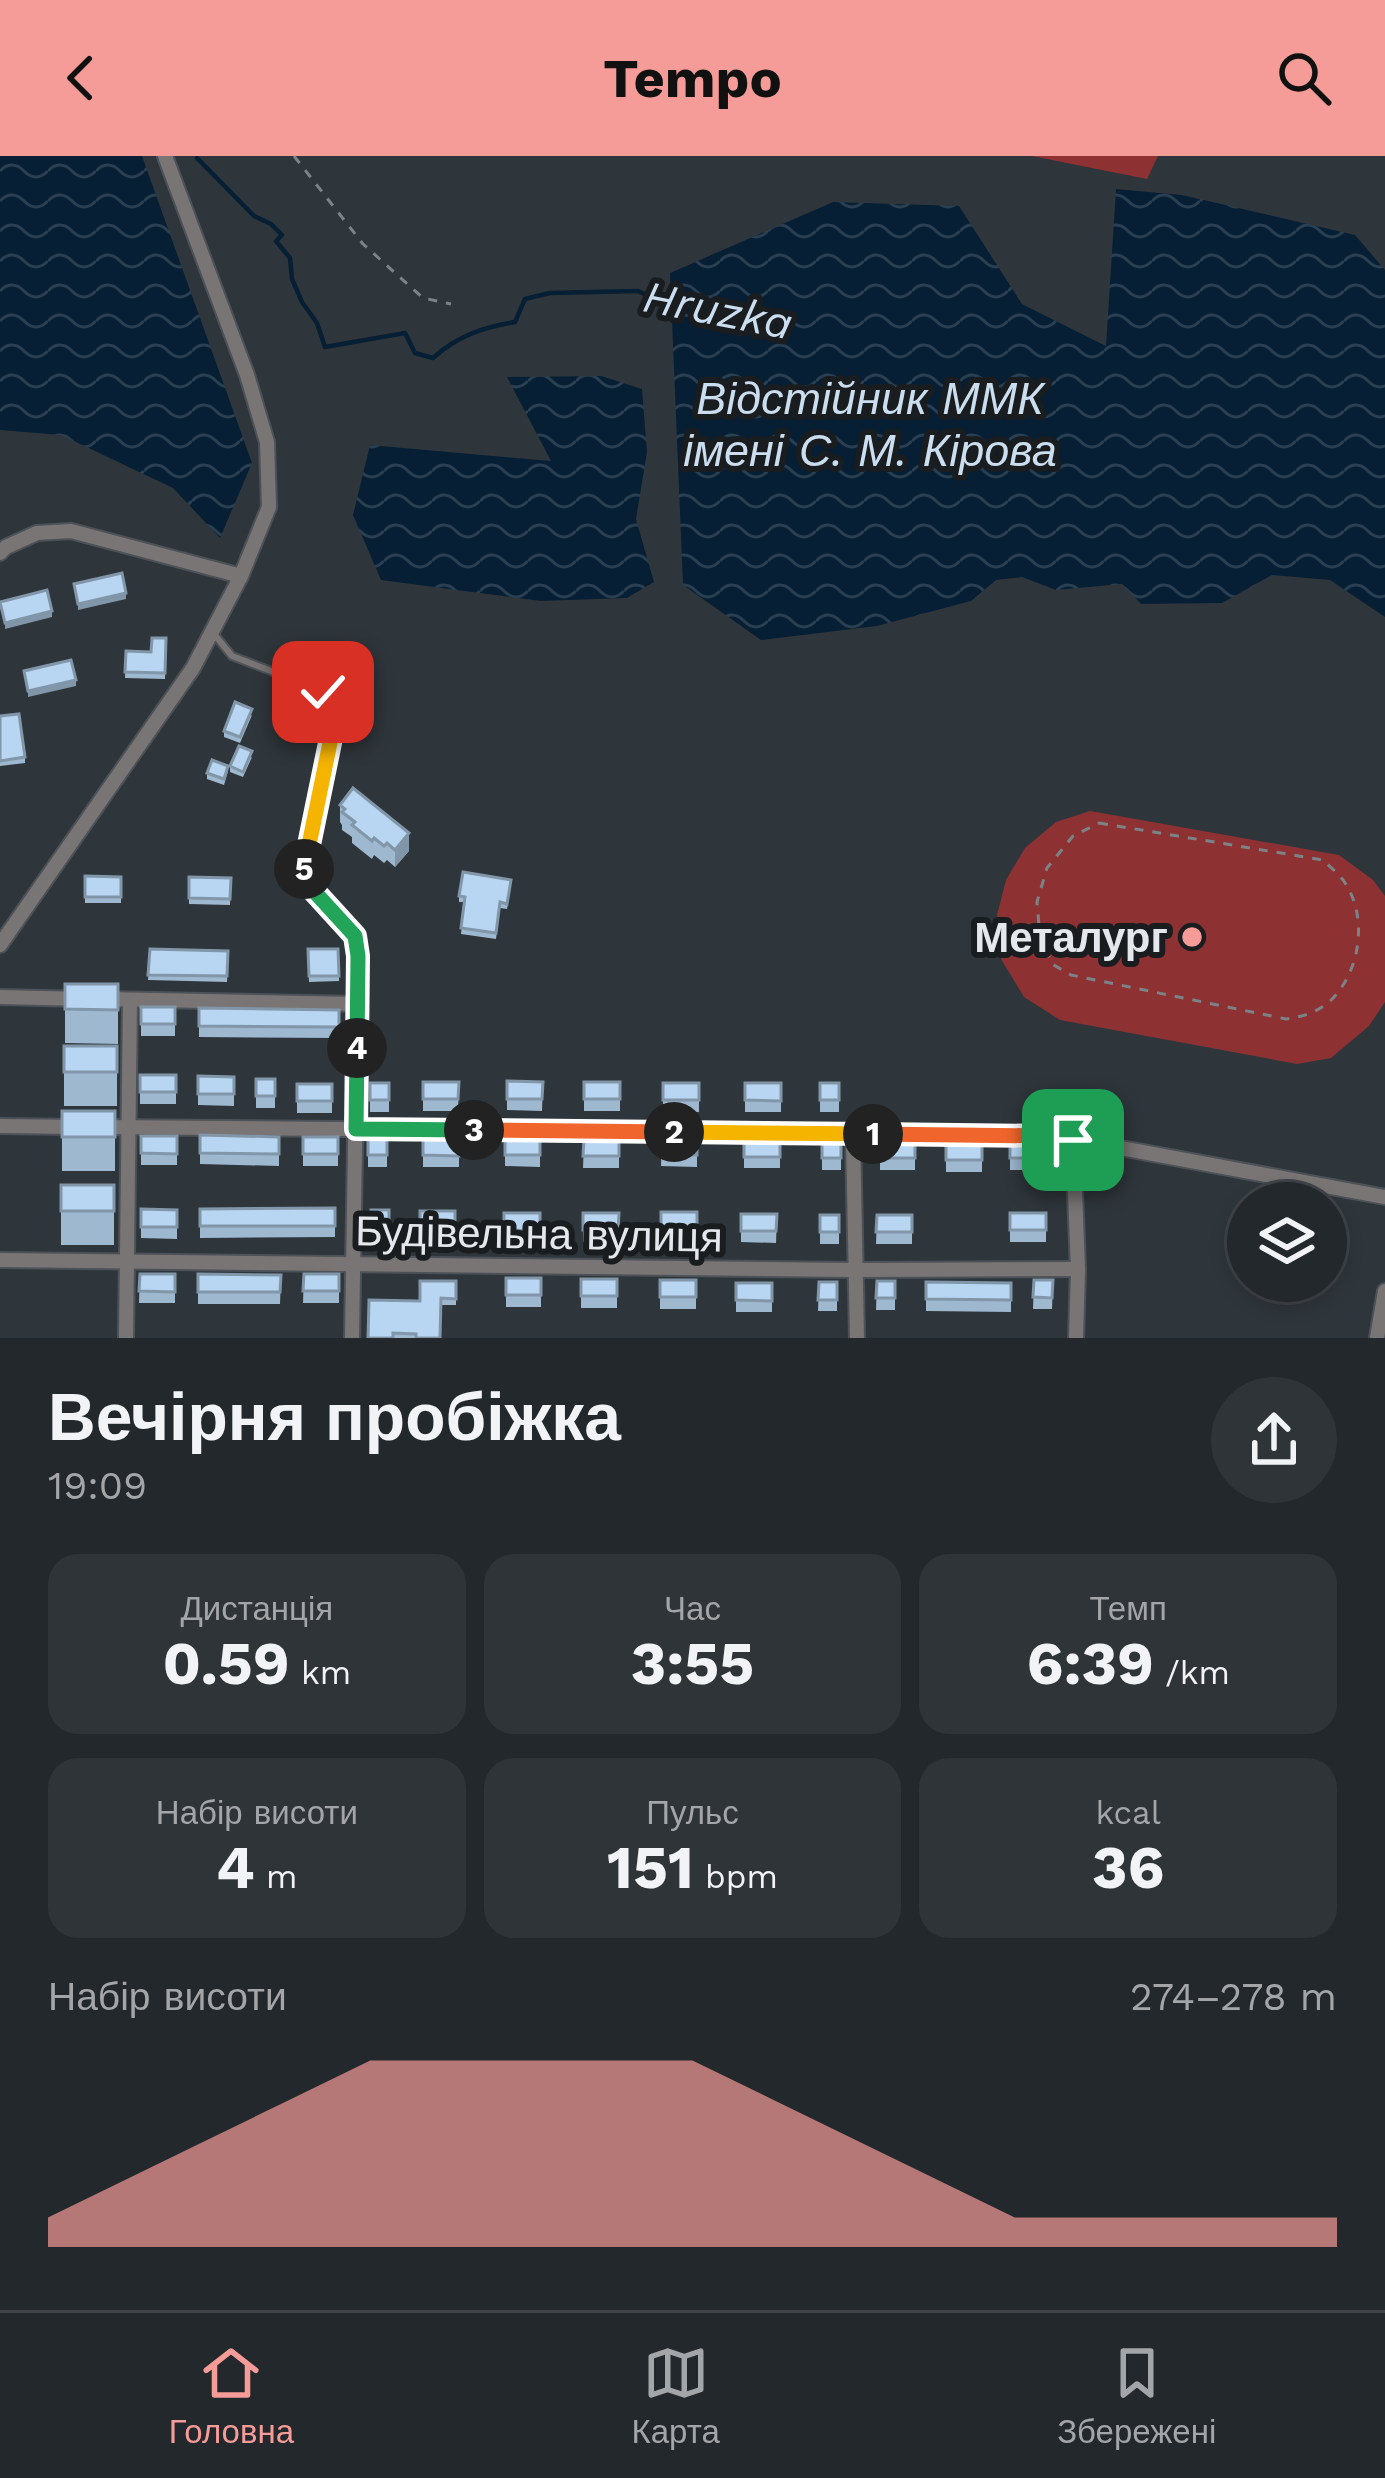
<!DOCTYPE html>
<html lang="uk">
<meta charset="utf-8">
<style>
:root{--surface:#23282c;--page:#2f3438;--text:#f1f3f6;--muted:#a3a6a9;--line:#404448;--accent:#f59b98}
body{margin:0;font-family:"Work Sans",sans-serif;background:var(--page);color:var(--text);height:100vh;display:flex;flex-direction:column;font-size:45px;white-space:nowrap}
*{box-sizing:border-box;margin:0}
p{font-size:39px;color:var(--muted)}
.icon{flex:none;width:66px;height:66px;fill:none;stroke:currentColor;stroke-width:2;stroke-linecap:round;stroke-linejoin:round}
.map{position:relative;height:1182px;overflow:hidden}
.sheet{display:flex;flex-direction:column;background:var(--surface);flex:1}
.sheet>*{flex:none}
.fabs{position:absolute;left:1227px;top:1026px;display:grid;gap:24px}
.fabs a{display:grid;place-items:center;width:120px;height:120px;border-radius:50%;background:var(--surface);box-shadow:0 6px 18px #0003,0 0 0 3px var(--line);font-size:60px}
.pin{position:absolute;display:grid;place-items:center;width:102px;height:102px;color:#fff;margin:-51px;border-radius:24px;box-shadow:0 6px 18px #0006}
.km{position:absolute;width:60px;height:60px;margin:-30px;border-radius:50%;background:#222;color:#fff;font-size:33px;line-height:60px;text-align:center}
.round{display:grid;place-items:center;flex:none;width:126px;height:126px;border-radius:63px;background:var(--page)}
.headline{display:flex;align-items:center;justify-content:space-between;height:204px;padding:0 48px}
h1{font-size:66px;font-weight:700;line-height:90px}
.figures{display:grid;grid-template-columns:repeat(3,1fr);gap:18px;height:204px;padding:12px 48px}
.figures div{display:grid;align-content:center;border-radius:30px;background:var(--page);text-align:center}
.figures b{font-size:60px;font-weight:700}
.figures small{font-size:33px;font-weight:400}
.figures p{font-size:33px}
.chart{height:336px;padding:24px 48px}
.chart p{display:flex;justify-content:space-between}
.chart svg{width:100%;height:216px;margin-top:12px;fill:var(--accent);opacity:.7}
header{display:flex;justify-content:space-between;align-items:center;height:156px;padding:0 48px;background:var(--accent);color:#111;font-size:54px;font-weight:700}
.dock{display:flex;justify-content:space-around;align-items:center;height:168px;border-top:3px solid var(--line);background:var(--surface);font-size:33px;color:var(--muted)}
.dock a{display:grid;justify-items:center;gap:6px}
.dock .selected{color:var(--accent)}
.map>svg:first-child{display:block}
.green{fill:#8e3133}
.water{fill:url(#water-waves)}
.lines{fill:none;stroke-linecap:round;stroke-linejoin:round}
.stream{stroke:#061f34;stroke-width:4.5}
.lane-casing{stroke:#4c5257;stroke-width:10}
.street-casing{stroke:#4c5257;stroke-width:18}
.path{stroke:#7c8286;stroke-width:3;stroke-dasharray:9 9;stroke-linecap:butt}
.lane{stroke:#7a7575;stroke-width:6}
.street{stroke:#7a7575;stroke-width:14}
.wall{fill:#9eb8d0}
.shaded-wall{fill:#8196a9}
.building{fill:#b8d6f2;stroke:#8196a9;stroke-width:3}
.split-1-casing{stroke:#fff;stroke-width:24}
.split-2-casing{stroke:#fff;stroke-width:24}
.split-3-casing{stroke:#fff;stroke-width:24}
.split-4-casing{stroke:#fff;stroke-width:24}
.split-5-casing{stroke:#fff;stroke-width:24}
.split-6-casing{stroke:#fff;stroke-width:24}
.split-1{stroke:#f0652b;stroke-width:15}
.split-2{stroke:#f5b400;stroke-width:15}
.split-3{stroke:#f0652b;stroke-width:15}
.split-4{stroke:#22a559;stroke-width:15}
.split-5{stroke:#22a559;stroke-width:15}
.split-6{stroke:#f5b400;stroke-width:15}
.poi-dot{fill:#f59b98;stroke:#1a1d1f;stroke-width:4.5}
.labels{text-anchor:middle;dominant-baseline:central;stroke-width:12;stroke-linejoin:round;paint-order:stroke}
.poi-label{font-size:42px;font-weight:bold;fill:#e4e8ec;stroke:#1a1d1f;text-anchor:end}
.street-label{font-size:42px;fill:#e4e8ec;stroke:#1a1d1f}
.water-label{font-size:45px;font-style:italic;fill:#cbdeef;stroke:#1a1d1f}
</style>
<header><svg class="icon" aria-label="back" viewBox="0 0 24 24"><path d="M15 5l-7 7 7 7"/></svg>Tempo<svg class="icon" aria-label="search" viewBox="0 0 24 24"><circle cx="10" cy="10" r="6"/><path d="M15 15l6 6"/></svg></header>
<div class="map">
<svg width="1385" height="1182" viewBox="0 0 1385 1182">
<defs>
<pattern id="water-waves" width="16" height="10" patternUnits="userSpaceOnUse" patternTransform="scale(3)"><rect width="16" height="10" fill="#061f34"/><path d="M0 5q4-4 8 0t8 0" fill="none" stroke="#2a4052"/></pattern>
</defs>
<rect width="100%" height="100%" fill="#2f363b"/>
<!-- green -->
<g class="green">
<path d="M1032,0H1158L1147,23Z"/>
<path d="M1090,655L1339,699L1373,724L1385,740V846L1369,870L1331,902L1297,908L1060,864L1024,841L1001,803L997,759L1006,724L1025,692L1056,666Z"/>
</g>
<!-- water -->
<g class="water">
<path d="M0,0H142L252,307L220,382L173,332L61,279L0,274Z"/>
<path d="M1116,33L1182,39L1355,79L1385,114V461L1330,424L1272,419L1222,447L1141,448L1122,428L1056,434L1022,421L996,424L971,445L877,470L761,484L683,429L670,117L833,46L959,50L1022,148L1106,190Z"/>
<path d="M601,220L642,233L647,296L636,363L654,426L627,442L541,445L381,424L353,359L370,289L551,305L507,221Z"/>
</g>
<g class="lines">
<!-- stream -->
<path class="stream" d="M197,2L254,60L271,68L282,79L276,85L290,102L292,123L302,146L317,167L325,191L405,177L415,197L433,202C457,180 484,171 515,166L525,143L550,137L638,135L672,151"/>
<defs>
<path id="lane" d="M214,478L232,500L323,535L337,548L302,722"/>
<g id="street">
<path d="M0,397L6,391L37,377L71,375L241,420L269,351L267,286L247,219L165,0"/>
<path d="M302,722L355,780L358,800L352,1182"/>
<path d="M0,789L193,512L241,420"/>
<path d="M0,841L83,843"/>
<path d="M105,843L358,848"/>
<path d="M0,970L78,971"/>
<path d="M100,971L1051,979L1385,1041"/>
<path d="M853,978L857,1182"/>
<path d="M1073,984L1078,1113L1076,1182"/>
<path d="M0,1104L855,1114L1078,1113"/>
<path d="M126,1182L130,844"/>
<path d="M1377,1182L1385,1135"/>
</g>
</defs>
<!-- lane casing -->
<use href="#lane" class="lane-casing"/>
<!-- street casing -->
<use href="#street" class="street-casing"/>
<!-- path -->
<g class="path">
<path d="M294,0L363,88L423,142L451,148"/>
<path d="M1099,667L1323,704C1329,710 1338,717 1343,724C1369,759 1361,817 1329,846C1316,857 1301,861 1286,863L1071,819L1052,808L1040,781L1037,746L1047,712L1073,680Z"/>
</g>
<!-- lane -->
<use href="#lane" class="lane"/>
<!-- street -->
<use href="#street" class="street"/>
</g>
<!-- wall -->
<g class="wall">
<path d="M166,482L165,523L125,522L126,495L151,496Z"/>
<path d="M252,559L240,587L224,581V575Z"/>
<path d="M0,560L25,601V607L0,610Z"/>
<path d="M252,601L243,621L230,616V610Z"/>
<path d="M228,615L224,629L207,623V617Z"/>
<path d="M340,649L409,695L395,711L387,704L384,707L374,699L372,703L352,687V681L342,674V669L340,666Z"/>
<path d="M85,720L121,721V747H85Z"/>
<path d="M189,721L231,722L230,749L189,748Z"/>
<path d="M511,730L507,753L500,752L496,783L461,778L464,746H459V740Z"/>
<path d="M150,793L228,795L227,826L148,824Z"/>
<path d="M308,793H338L339,825L309,826Z"/>
<path d="M65,828H118V888L65,887Z"/>
<rect x="141" y="851" width="34" height="29"/>
<path d="M199,852L339,854V882L199,881Z"/>
<rect x="64" y="890" width="53" height="60"/>
<rect x="140" y="919" width="36" height="29"/>
<path d="M198,920L234,921V950L198,949Z"/>
<rect x="256" y="923" width="19" height="29"/>
<path d="M507,925L543,926L542,955L507,954Z"/>
<path d="M423,926H459L458,955H423Z"/>
<rect x="584" y="926" width="36" height="29"/>
<rect x="370" y="927" width="19" height="29"/>
<path d="M663,927H699V956L663,955Z"/>
<rect x="745" y="927" width="36" height="29"/>
<rect x="820" y="927" width="19" height="29"/>
<rect x="297" y="928" width="35" height="29"/>
<rect x="62" y="955" width="53" height="60"/>
<path d="M200,979L279,981V1010L200,1008Z"/>
<rect x="141" y="980" width="36" height="29"/>
<rect x="303" y="981" width="35" height="29"/>
<path d="M368,981L387,982V1011H368Z"/>
<path d="M505,981H540V1011L505,1010Z"/>
<path d="M662,981H697V1011L661,1010Z"/>
<rect x="423" y="982" width="36" height="29"/>
<path d="M584,983H619V1012H583Z"/>
<path d="M744,983L780,984V1012H744Z"/>
<rect x="822" y="985" width="19" height="29"/>
<rect x="880" y="985" width="35" height="29"/>
<rect x="1010" y="985" width="36" height="29"/>
<rect x="946" y="987" width="36" height="29"/>
<rect x="61" y="1029" width="53" height="60"/>
<path d="M335,1052V1081L200,1082V1053Z"/>
<path d="M141,1053L177,1054V1083L141,1082Z"/>
<path d="M371,1054H389V1083H370Z"/>
<rect x="420" y="1055" width="35" height="29"/>
<rect x="661" y="1056" width="36" height="29"/>
<rect x="504" y="1057" width="36" height="29"/>
<path d="M583,1057H619L618,1086H583Z"/>
<rect x="1010" y="1057" width="36" height="29"/>
<path d="M741,1058H777L776,1087L741,1086Z"/>
<rect x="820" y="1059" width="19" height="29"/>
<path d="M877,1059H912V1088H876Z"/>
<path d="M140,1118H175V1147H139Z"/>
<path d="M198,1118L281,1119L280,1148H198Z"/>
<path d="M304,1118H339V1147H303Z"/>
<rect x="506" y="1122" width="35" height="29"/>
<rect x="581" y="1123" width="36" height="29"/>
<rect x="660" y="1124" width="36" height="29"/>
<path d="M1034,1124H1053L1052,1153H1033Z"/>
<path d="M456,1125V1149H441L440,1182H368L420,1145Z"/>
<path d="M877,1125H895V1154H876Z"/>
<path d="M819,1126H837V1155H818Z"/>
<path d="M926,1126L1011,1127V1156L926,1155Z"/>
<rect x="736" y="1127" width="36" height="29"/>
</g>
<!-- shaded-wall -->
<g class="shaded-wall">
<path d="M126,437V443L78,454V448Z"/>
<path d="M52,455V461L5,473V467Z"/>
<path d="M76,524V530L28,541V535Z"/>
<path d="M409,677V695L395,711V694Z"/>
</g>
<!-- building -->
<g class="building">
<path d="M122,417L126,437L78,448L74,428Z"/>
<path d="M47,434L52,455L5,467L0,446Z"/>
<path d="M152,482H166L165,517L125,516L126,495L151,496Z"/>
<path d="M71,504L76,524L28,535L24,515Z"/>
<path d="M235,546L252,553L240,581L224,575Z"/>
<path d="M19,558L25,601L0,605V560Z"/>
<path d="M239,590L252,595L243,616L230,610Z"/>
<path d="M212,604L228,610L224,623L207,617Z"/>
<path d="M353,632L409,677L395,694L387,687L384,690L374,682L372,685L352,669L355,666L342,656L345,653L340,649Z"/>
<path d="M463,716L511,724L507,748L500,746L496,777L461,772L465,741L459,740Z"/>
<path d="M85,720L121,721V741H85Z"/>
<path d="M189,721L231,722L230,743L189,742Z"/>
<path d="M150,793L228,795L227,820L148,819Z"/>
<path d="M308,793H338L339,820H309Z"/>
<path d="M65,828H118V854L65,853Z"/>
<rect x="141" y="851" width="34" height="17"/>
<path d="M199,852L339,854V871L199,870Z"/>
<rect x="64" y="890" width="53" height="26"/>
<rect x="140" y="919" width="36" height="17"/>
<path d="M198,920L234,921V938H198Z"/>
<rect x="256" y="923" width="19" height="17"/>
<path d="M507,925L543,926L542,943H507Z"/>
<path d="M423,926H459L458,943H423Z"/>
<rect x="584" y="926" width="36" height="17"/>
<rect x="370" y="927" width="19" height="17"/>
<rect x="663" y="927" width="36" height="17"/>
<path d="M745,927H781V945L745,944Z"/>
<rect x="820" y="927" width="19" height="17"/>
<rect x="297" y="928" width="35" height="17"/>
<rect x="62" y="955" width="53" height="26"/>
<path d="M200,979L279,981V998L200,997Z"/>
<path d="M141,980H177V998L141,997Z"/>
<rect x="303" y="981" width="35" height="17"/>
<path d="M368,981L387,982V999H368Z"/>
<rect x="505" y="981" width="35" height="18"/>
<path d="M662,981H697V999H661Z"/>
<path d="M423,982H459V1000L423,999Z"/>
<path d="M584,983H619V1000H583Z"/>
<path d="M744,983L780,984V1001H744Z"/>
<rect x="822" y="985" width="19" height="17"/>
<rect x="880" y="985" width="35" height="17"/>
<rect x="1010" y="985" width="36" height="17"/>
<rect x="946" y="987" width="36" height="17"/>
<rect x="61" y="1029" width="53" height="26"/>
<path d="M335,1052V1070H200V1053Z"/>
<path d="M141,1053L177,1054V1071H141Z"/>
<path d="M371,1054H389V1072L370,1071Z"/>
<path d="M420,1055H455V1073L420,1072Z"/>
<rect x="661" y="1056" width="36" height="17"/>
<path d="M504,1057H540V1075L504,1074Z"/>
<path d="M583,1057H619L618,1074H583Z"/>
<rect x="1010" y="1057" width="36" height="17"/>
<path d="M741,1058H777L776,1075H741Z"/>
<rect x="820" y="1059" width="19" height="17"/>
<path d="M877,1059H912V1076H876Z"/>
<path d="M140,1118H175V1136L139,1135Z"/>
<path d="M198,1118L281,1119L280,1136H198Z"/>
<path d="M304,1118H339V1135H303Z"/>
<rect x="506" y="1122" width="35" height="17"/>
<rect x="581" y="1123" width="36" height="17"/>
<rect x="660" y="1124" width="36" height="17"/>
<path d="M1034,1124H1053L1052,1142L1033,1141Z"/>
<path d="M420,1125H456V1143L441,1142L440,1182H416V1178L393,1177V1182H368L369,1144L420,1145Z"/>
<path d="M877,1125H895V1142H876Z"/>
<path d="M819,1126H837V1144H818Z"/>
<path d="M926,1126L1011,1127V1144L926,1143Z"/>
<path d="M736,1127H772V1145L736,1144Z"/>
</g>
<g class="lines">
<defs>
<path id="split-1" d="M873,978L1051,980L1073,984"/>
<path id="split-2" d="M674,976L873,978"/>
<path id="split-3" d="M474,974L674,976"/>
<path id="split-4" d="M357,892L356,973L474,974"/>
<path id="split-5" d="M304,713L302,722L355,780L358,800L357,892"/>
<path id="split-6" d="M304,713L338,548L323,536"/>
</defs>
<!-- split-1 casing -->
<use href="#split-1" class="split-1-casing"/>
<!-- split-2 casing -->
<use href="#split-2" class="split-2-casing"/>
<!-- split-3 casing -->
<use href="#split-3" class="split-3-casing"/>
<!-- split-4 casing -->
<use href="#split-4" class="split-4-casing"/>
<!-- split-5 casing -->
<use href="#split-5" class="split-5-casing"/>
<!-- split-6 casing -->
<use href="#split-6" class="split-6-casing"/>
<!-- split-1 -->
<use href="#split-1" class="split-1"/>
<!-- split-2 -->
<use href="#split-2" class="split-2"/>
<!-- split-3 -->
<use href="#split-3" class="split-3"/>
<!-- split-4 -->
<use href="#split-4" class="split-4"/>
<!-- split-5 -->
<use href="#split-5" class="split-5"/>
<!-- split-6 -->
<use href="#split-6" class="split-6"/>
</g>
<!-- markers -->
<circle class="poi-dot" cx="1192" cy="781" r="12"/>
<g class="labels">
<!-- poi labels -->
<g class="poi-label">
<text x="1168" y="781">Металург</text>
</g>
<!-- street labels -->
<g class="street-label">
<text transform="translate(539 1078) rotate(1)">Будівельна вулиця</text>
</g>
<!-- water labels -->
<g class="water-label">
<text transform="translate(718 154) rotate(11)">Hruzka</text>
<text x="870" y="242">Відстійник ММК<tspan x="870" dy="52">імені С. М. Кірова</tspan></text>
</g>
</g>
</svg>
<div class="fabs">
<a><svg class="icon" aria-label="layers" viewBox="0 0 24 24"><path d="M12 4l9 5-9 5-9-5zM3 14l9 5 9-5"/></svg></a>
</div>
<div class="pin" style="left:1073px;top:984px;background:#1e9e55"><svg class="icon" aria-label="arrive" viewBox="0 0 24 24"><path d="M6 21V4h12l-3 4 3 4H6"/></svg></div>
<div class="pin" style="left:323px;top:536px;background:#d93025"><svg class="icon" aria-label="check" viewBox="0 0 24 24"><path d="M5 12l5 5 9-10"/></svg></div>
<b class="km" style="left:873px;top:978px">1</b>
<b class="km" style="left:674px;top:976px">2</b>
<b class="km" style="left:474px;top:974px">3</b>
<b class="km" style="left:357px;top:892px">4</b>
<b class="km" style="left:304px;top:713px">5</b>
</div>
<section class="sheet">
<div class="headline"><div><h1>Вечірня пробіжка</h1><p>19:09</p></div><a class="round"><svg class="icon" aria-label="share" viewBox="0 0 24 24"><path d="M12 15V3M7 8l5-5 5 5M5 13v7h14v-7"/></svg></a></div>
<div class="figures">
<div><p>Дистанція</p><b>0.59<small> km</small></b></div>
<div><p>Час</p><b>3:55</b></div>
<div><p>Темп</p><b>6:39<small> /km</small></b></div>
</div>
<div class="figures">
<div><p>Набір висоти</p><b>4<small> m</small></b></div>
<div><p>Пульс</p><b>151<small> bpm</small></b></div>
<div><p>kcal</p><b>36</b></div>
</div>
<div class="chart"><p><span>Набір висоти</span>274–278 m</p>
<svg viewBox="0 0 160 44" preserveAspectRatio="none"><path d="M0 44V38L10 30L20 22L30 14L40 6L50 6L60 6L70 6L80 6L90 14L100 22L110 30L120 38L130 38L140 38L150 38L160 38V44z"/></svg>
</div>
</section>
<nav class="dock">
<a class="selected"><svg class="icon" aria-label="home" viewBox="0 0 24 24"><path d="M3 11l9-7 9 7M6 9v11h12V9"/></svg>Головна</a>
<a><svg class="icon" aria-label="map" viewBox="0 0 24 24"><path d="M3 6l6-2 6 2 6-2v14l-6 2-6-2-6 2zM9 4v14M15 6v14"/></svg>Карта</a>
<a><svg class="icon" aria-label="saved" viewBox="0 0 24 24"><path d="M7 4h10v16l-5-4-5 4z"/></svg>Збережені</a>
</nav>
